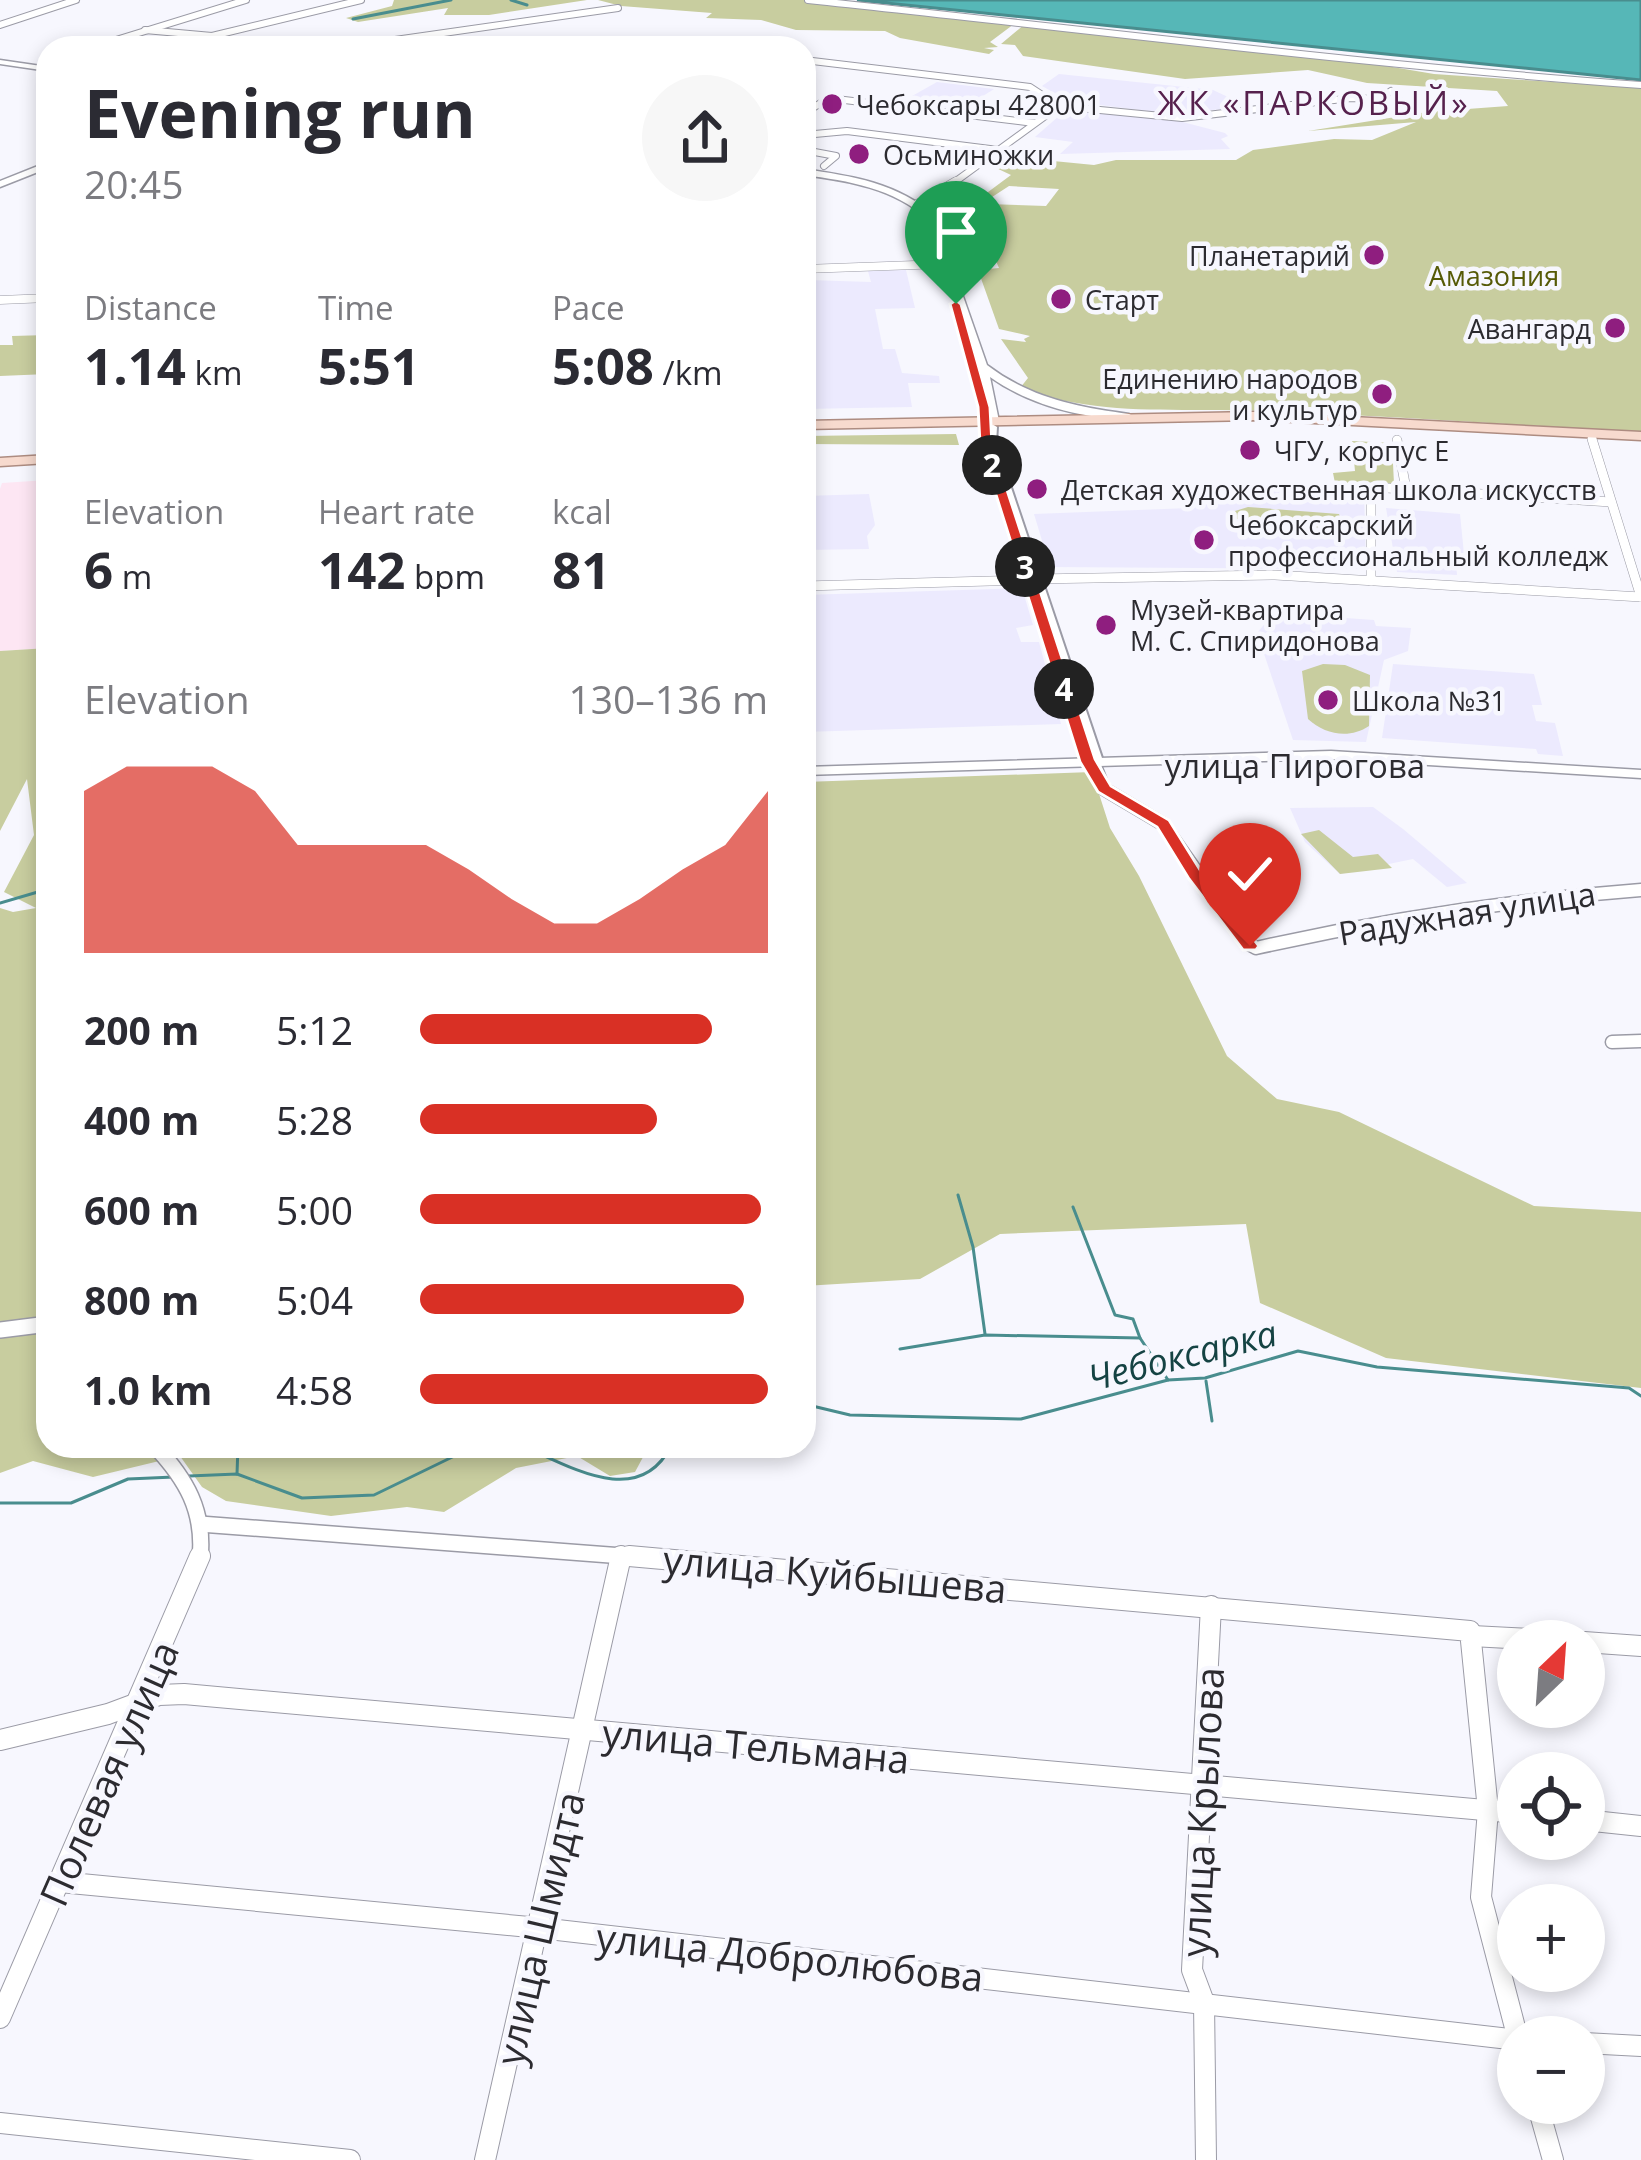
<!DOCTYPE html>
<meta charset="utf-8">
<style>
:root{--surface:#fff;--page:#f7f7f7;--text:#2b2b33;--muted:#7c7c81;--accent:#d93025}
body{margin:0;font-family:"Open Sans",sans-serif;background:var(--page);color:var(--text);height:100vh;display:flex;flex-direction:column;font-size:45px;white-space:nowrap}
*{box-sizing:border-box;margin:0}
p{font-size:39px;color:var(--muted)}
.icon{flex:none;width:66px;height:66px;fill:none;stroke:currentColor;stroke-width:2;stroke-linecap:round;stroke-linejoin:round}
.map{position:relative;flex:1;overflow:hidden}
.details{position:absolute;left:36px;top:36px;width:780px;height:1422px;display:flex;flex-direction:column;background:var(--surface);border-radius:36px;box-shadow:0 6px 18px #0003}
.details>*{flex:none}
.needle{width:78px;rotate:25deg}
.tools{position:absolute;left:1497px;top:1620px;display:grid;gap:24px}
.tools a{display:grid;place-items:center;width:108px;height:108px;border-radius:50%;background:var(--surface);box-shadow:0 6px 18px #0003;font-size:60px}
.pin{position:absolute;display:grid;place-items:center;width:102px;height:102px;color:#fff;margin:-123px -51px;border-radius:50% 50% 50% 0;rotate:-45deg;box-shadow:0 0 12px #0007}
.pin .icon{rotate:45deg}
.km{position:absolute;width:60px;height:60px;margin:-30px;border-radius:50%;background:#222;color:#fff;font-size:33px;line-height:60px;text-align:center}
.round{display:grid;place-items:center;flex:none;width:126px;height:126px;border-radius:63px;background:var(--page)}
.overview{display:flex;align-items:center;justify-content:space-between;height:204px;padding:0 48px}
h1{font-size:66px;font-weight:700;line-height:90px}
.figures{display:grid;grid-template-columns:repeat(3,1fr);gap:18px;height:204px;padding:12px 48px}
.figures div{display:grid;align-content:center}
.figures b{font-size:51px;font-weight:700}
.figures small{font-size:33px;font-weight:400}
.figures p{font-size:33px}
.chart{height:336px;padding:24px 48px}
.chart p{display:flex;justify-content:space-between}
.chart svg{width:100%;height:216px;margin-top:12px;fill:var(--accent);opacity:.7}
ul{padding:0 48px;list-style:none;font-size:39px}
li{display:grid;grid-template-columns:192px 144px 1fr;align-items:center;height:90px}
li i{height:30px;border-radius:15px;background:var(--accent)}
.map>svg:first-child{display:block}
.built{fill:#eceafe}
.medical{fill:#fde6f3}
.green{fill:#c8cd9f}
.water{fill:#56b7b7;stroke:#498d8e;stroke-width:3}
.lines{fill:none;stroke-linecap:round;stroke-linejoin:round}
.stream{stroke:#498d8e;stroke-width:3}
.minor-far5-casing{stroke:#9b9ba6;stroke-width:8}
.minor-far4-casing{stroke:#9b9ba6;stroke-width:9}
.minor-far3-casing{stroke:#9b9ba6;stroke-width:10}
.minor-far2-casing{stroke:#9b9ba6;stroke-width:15}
.minor-far1-casing{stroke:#9b9ba6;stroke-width:18}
.minor-casing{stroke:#9b9ba6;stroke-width:22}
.tertiary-casing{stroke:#9b9ba6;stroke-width:4}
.secondary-casing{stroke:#9b9ba6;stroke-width:3}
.primary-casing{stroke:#ad8c81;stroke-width:3}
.minor-far5{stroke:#fff;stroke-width:6}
.minor-far4{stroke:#fff;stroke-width:8}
.minor-far3{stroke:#fff;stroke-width:9}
.minor-far2{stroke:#fff;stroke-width:12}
.minor-far1{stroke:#fff;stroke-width:15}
.minor{stroke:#fff;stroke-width:20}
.tertiary{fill:#fff;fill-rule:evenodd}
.secondary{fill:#fff;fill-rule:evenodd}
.primary{fill:#f7dace;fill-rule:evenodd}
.route{fill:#d93025;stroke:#fff;stroke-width:3}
.poi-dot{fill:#8f1e7f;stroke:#f7f7fe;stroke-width:4.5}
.labels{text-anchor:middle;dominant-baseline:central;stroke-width:9;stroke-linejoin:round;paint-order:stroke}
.far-poi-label{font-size:27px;fill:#2c2b30;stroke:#f7f7fe;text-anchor:start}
.far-park-label{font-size:27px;fill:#565a07;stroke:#f7f7fe}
.far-quarter-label{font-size:33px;letter-spacing:3px;fill:#56214d;stroke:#f7f7fe}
.street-label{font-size:33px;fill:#2c2b30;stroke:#f7f7fe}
.water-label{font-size:36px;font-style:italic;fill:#154343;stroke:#f7f7fe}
.near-street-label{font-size:39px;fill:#2c2b30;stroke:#f7f7fe}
</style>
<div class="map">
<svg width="1641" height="2160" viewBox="0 0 1641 2160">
<rect width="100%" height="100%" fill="#f7f7fe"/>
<!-- built -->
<g class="built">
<path d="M1059,74L1213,90L1241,103L1222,106L1227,109L1163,113L1069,101L1042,86Z"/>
<path d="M937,82L994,89L961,110L905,100Z"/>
<path d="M1067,109L1171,119L1225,133L1228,136L1221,139L1230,149L1060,154L1073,142L1035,137Z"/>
<path d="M906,270L915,308L875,309L883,349H895L902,373L939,376L940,383H908L912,407L804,409V275L808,280L871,282L868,271Z"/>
<path d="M1183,488L1364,489L1366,569L1050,567L1034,514L1190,508Z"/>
<path d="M869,494L875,525L867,536L869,549L804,550V496Z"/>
<path d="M1386,508L1460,514L1465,564H1456L1457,575L1397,572Z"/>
<path d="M1022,588L1033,625L1016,628L1021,642H1039L1061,724L804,732V595Z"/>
<path d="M1274,613L1374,620L1376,626L1411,628L1408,651L1384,660L1366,742L1293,740L1257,633Z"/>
<path d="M1393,664L1534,674L1542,705H1532L1536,721L1555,723L1563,756L1538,754L1536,749L1382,738Z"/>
<path d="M1373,807L1403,829L1467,883L1447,887L1413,859L1340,874L1305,842L1290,808Z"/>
</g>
<!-- medical -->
<path class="medical" d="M48,480V648L0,651V489L2,483Z"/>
<!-- green -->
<g class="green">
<path d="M394,0H587L489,15H444L448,8L358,22L346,18L392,6Z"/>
<path d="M598,0H804L1014,24L990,42L998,47L984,48L994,50L989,54L900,38L885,31L796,30L761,20L706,18L712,13L621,6Z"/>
<path d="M1025,24L1315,54L1434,74L1641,88V432C1516,425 1390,416 1265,411C1181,407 1100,418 1020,388L1028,378L1001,339L1026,342L1024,339L1030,336L999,329L978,270L999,268L974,211L987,204L1046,206L1059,189L1009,186L989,199L957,202L980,198L1011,175L994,167L1043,160L1094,165L1116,160H1236L1253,150L1334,139L1372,140L1416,122L1308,131L1427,112L1508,106L1497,91L1367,83L1308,70L1185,79L1023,56L1015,45L1001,44Z"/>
<path d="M48,335V374L0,376V345H13L12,336Z"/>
<path d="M956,434L959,445L804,444V436Z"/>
<path d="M1352,441L1392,443L1394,484L1335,483L1333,473L1355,471Z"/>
<path d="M1248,507L1339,514L1342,522C1317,532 1258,530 1233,517L1235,511Z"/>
<path d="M48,648V1446H649L635,1472L610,1476L577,1456L516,1468L444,1512L407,1507L331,1516L226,1501L202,1487L180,1456L93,1477L33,1461L0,1473V908L13,912L36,908L4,892L34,835L27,779L0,831V651Z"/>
<path d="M1323,664L1345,665L1370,675L1369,726C1350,739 1325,735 1308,719L1302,671Z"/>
<path d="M1092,772L1110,828L1139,876L1227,1056L1277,1099L1339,1112L1534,1206L1641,1212V1388L1386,1358L1260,1303L1246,1224L1000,1234L920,1279L804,1286V782Z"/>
<path d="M1319,830L1353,857L1378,854L1392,868L1340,874L1301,834Z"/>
</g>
<!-- water -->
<path class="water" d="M857,0H1641V80Z"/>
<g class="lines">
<!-- stream -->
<g class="stream">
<path d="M511,0L527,5"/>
<path d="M353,19L451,0"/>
<path d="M0,903L48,889"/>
<path d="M958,1195L973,1247L985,1334"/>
<path d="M1073,1207L1115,1315L1133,1319L1140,1338"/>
<path d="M900,1349L985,1335L1140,1338L1168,1380"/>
<path d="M1206,1381L1212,1421"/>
<path d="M804,1404L850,1415L1021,1419L1168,1380L1205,1378L1298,1351L1377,1367L1629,1388L1641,1396"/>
<path d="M523,1446C571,1467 639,1509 671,1446"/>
<path d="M237,1474L238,1446"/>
<path d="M189,1476L237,1474L302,1498L374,1495L475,1446"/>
<path d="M0,1503H71L128,1479L174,1477"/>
</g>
<defs>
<g id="minor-far5">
<path d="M808,0C1086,29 1363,65 1641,85"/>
<path d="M0,25L76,0"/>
<path d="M145,30L212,36L361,0"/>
<path d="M90,48L246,0"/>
<path d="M339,48L618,8"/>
<path d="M672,48H705"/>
<path d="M804,60L1030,87L1059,106"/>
<path d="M1059,106L1182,118L1351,98L1380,99L1391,91"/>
<path d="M804,114L828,98L1034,123"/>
<path d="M804,135L847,131L998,150"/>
<path d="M804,150L836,156L824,166"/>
<path d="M952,184L1059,106"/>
</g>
<g id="minor-far4">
<path d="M917,204L956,181"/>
<path d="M804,269L943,264"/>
<path d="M0,300L48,298"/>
</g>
<g id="minor-far3">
<path d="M1592,439L1641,597"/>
<path d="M1397,440L1406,489"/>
<path d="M1035,579L1275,575L1641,597"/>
<path d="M1371,581V487L1611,502"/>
<path d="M804,586L1029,580"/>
</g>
<g id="minor-far2">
<path d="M1095,766L1104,789L1163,824L1247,943L1256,948C1386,919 1508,900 1641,890"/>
<path d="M1612,1042L1641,1041"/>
</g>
<g id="minor-far1">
<path d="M0,1330L48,1324"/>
<path d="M155,1446C186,1479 205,1511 200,1559"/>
<path d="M200,1524L662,1559"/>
</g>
<g id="minor">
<path d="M629,1556L1470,1631L1488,1810L1481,1897L1518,2039"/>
<path d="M1472,1636L1566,1641"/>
<path d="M1584,1642L1641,1646"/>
<path d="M0,1740L108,1714L159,1695L184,1694L1518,1813"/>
<path d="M1584,1820L1641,1826"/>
<path d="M60,1882L540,1928L1518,2040"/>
<path d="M0,2018L200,1556"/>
<path d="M1584,2043L1641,2046"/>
<path d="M1537,2103L1553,2160"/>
<path d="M0,2123L350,2160"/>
<path d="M485,2160L621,1556"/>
<path d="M1206,2160L1204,2002L1192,1970L1211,1606"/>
</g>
<path id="tertiary" d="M992,424L997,427L996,443L1103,761L1101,764H1091L1089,761L986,443L987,427Z"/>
<g id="secondary">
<path d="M0,60L48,67V71L0,64Z"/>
<path d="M48,162V168L0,187V181Z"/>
<path d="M804,169C852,176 898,183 935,216L987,365C1030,398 1077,407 1129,414L1135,417L1133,419C1085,420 1029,405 990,377L999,421L989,423L977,366L928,219C893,188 849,181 804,175Z"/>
<path d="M1331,751L1641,770V778L1331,759L804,775V767Z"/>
</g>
<g id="primary">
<path d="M1254,412L1641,432V440L1254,420L804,429V421Z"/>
<path d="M48,455V463L0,466V458Z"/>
</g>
</defs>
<!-- minor-far5 casing -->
<use href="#minor-far5" class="minor-far5-casing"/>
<!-- minor-far4 casing -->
<use href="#minor-far4" class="minor-far4-casing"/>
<!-- minor-far3 casing -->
<use href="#minor-far3" class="minor-far3-casing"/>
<!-- minor-far2 casing -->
<use href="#minor-far2" class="minor-far2-casing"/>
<!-- minor-far1 casing -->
<use href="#minor-far1" class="minor-far1-casing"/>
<!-- minor casing -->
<use href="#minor" class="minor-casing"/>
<!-- tertiary casing -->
<use href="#tertiary" class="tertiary-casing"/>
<!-- secondary casing -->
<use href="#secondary" class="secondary-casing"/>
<!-- primary casing -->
<use href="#primary" class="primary-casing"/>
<!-- minor-far5 -->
<use href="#minor-far5" class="minor-far5"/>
<!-- minor-far4 -->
<use href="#minor-far4" class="minor-far4"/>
<!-- minor-far3 -->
<use href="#minor-far3" class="minor-far3"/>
<!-- minor-far2 -->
<use href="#minor-far2" class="minor-far2"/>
<!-- minor-far1 -->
<use href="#minor-far1" class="minor-far1"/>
<!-- minor -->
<use href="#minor" class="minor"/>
<!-- tertiary -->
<use href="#tertiary" class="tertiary"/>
<!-- secondary -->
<use href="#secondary" class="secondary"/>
<!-- primary -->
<use href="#primary" class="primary"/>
</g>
<!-- route -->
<path class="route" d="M956,300L961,304L990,407L992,444L1095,759L1111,786L1169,820L1202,873L1259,946L1256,950H1243L1189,879L1157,827L1098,792L1080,762L980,444L978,407L950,304Z"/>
<!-- markers -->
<g class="poi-dot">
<circle cx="832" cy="104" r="12"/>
<circle cx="859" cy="154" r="12"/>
<circle cx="1374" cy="255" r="12"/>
<circle cx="1061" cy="299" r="12"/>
<circle cx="1615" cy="328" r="12"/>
<circle cx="1382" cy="394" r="12"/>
<circle cx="1250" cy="450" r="12"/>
<circle cx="1037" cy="489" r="12"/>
<circle cx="1204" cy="540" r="12"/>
<circle cx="1106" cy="625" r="12"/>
<circle cx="1328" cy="700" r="12"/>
</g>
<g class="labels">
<!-- far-poi labels -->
<g class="far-poi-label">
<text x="856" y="104">Чебоксары 428001</text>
<text x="883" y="154">Осьминожки</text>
<text x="1350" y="255" text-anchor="end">Планетарий</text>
<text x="1085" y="299">Старт</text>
<text x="1591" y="328" text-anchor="end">Авангард</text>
<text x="1358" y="378" text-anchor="end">Единению народов<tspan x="1358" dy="31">и культур</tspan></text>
<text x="1274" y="450">ЧГУ, корпус Е</text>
<text x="1061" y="489">Детская художественная школа искусств</text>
<text x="1228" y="524">Чебоксарский<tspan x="1228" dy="31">профессиональный колледж</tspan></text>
<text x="1130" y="609">Музей-квартира<tspan x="1130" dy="31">М. С. Спиридонова</tspan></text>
<text x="1352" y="700">Школа №31</text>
</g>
<!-- far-park labels -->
<g class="far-park-label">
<text x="1494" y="275">Амазония</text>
</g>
<!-- far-quarter labels -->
<g class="far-quarter-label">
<text x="1314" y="102">ЖК «ПАРКОВЫЙ»</text>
</g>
<!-- street labels -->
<g class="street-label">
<text x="1295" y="765">улица Пирогова</text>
<text transform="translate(1467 913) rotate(-9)">Радужная улица</text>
</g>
<!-- water labels -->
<g class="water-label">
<text transform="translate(1182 1355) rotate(-14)">Чебоксарка</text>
</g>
<!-- near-street labels -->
<g class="near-street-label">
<text transform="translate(835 1573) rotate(5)">улица Куйбышева</text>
<text transform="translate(756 1745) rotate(5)">улица Тельмана</text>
<text transform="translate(108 1773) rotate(-66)">Полевая улица</text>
<text transform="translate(1201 1812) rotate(-87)">улица Крылова</text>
<text transform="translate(539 1928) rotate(-77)">улица Шмидта</text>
<text transform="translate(790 1956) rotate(6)">улица Добролюбова</text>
</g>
</g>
</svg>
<div class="tools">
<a><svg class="needle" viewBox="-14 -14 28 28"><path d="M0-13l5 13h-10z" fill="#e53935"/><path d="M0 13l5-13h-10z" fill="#7c7c81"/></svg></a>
<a><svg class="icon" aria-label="locate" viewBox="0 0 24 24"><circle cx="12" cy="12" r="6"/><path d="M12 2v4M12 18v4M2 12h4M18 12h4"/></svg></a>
<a>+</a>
<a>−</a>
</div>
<div class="pin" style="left:956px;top:304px;background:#1e9e55"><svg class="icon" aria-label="arrive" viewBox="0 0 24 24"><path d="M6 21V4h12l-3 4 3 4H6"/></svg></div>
<div class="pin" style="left:1250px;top:946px;background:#d93025"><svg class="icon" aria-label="check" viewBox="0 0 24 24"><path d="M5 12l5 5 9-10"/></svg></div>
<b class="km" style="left:992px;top:465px">2</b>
<b class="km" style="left:1025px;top:567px">3</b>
<b class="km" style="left:1064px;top:689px">4</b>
<section class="details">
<div class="overview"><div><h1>Evening run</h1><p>20:45</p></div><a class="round"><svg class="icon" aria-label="share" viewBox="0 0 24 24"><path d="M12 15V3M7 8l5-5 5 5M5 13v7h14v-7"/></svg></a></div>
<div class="figures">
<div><p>Distance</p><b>1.14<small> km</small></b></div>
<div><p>Time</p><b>5:51</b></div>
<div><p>Pace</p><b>5:08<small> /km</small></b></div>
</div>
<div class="figures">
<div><p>Elevation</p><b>6<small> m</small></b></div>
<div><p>Heart rate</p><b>142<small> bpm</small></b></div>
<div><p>kcal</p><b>81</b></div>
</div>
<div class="chart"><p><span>Elevation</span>130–136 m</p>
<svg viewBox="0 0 160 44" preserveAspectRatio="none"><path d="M0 44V11L10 6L20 6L30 6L40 11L50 22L60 22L70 22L80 22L90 27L100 33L110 38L120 38L130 33L140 27L150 22L160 11V44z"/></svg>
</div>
<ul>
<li><b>200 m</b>5:12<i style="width:84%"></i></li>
<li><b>400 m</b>5:28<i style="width:68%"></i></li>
<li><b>600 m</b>5:00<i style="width:98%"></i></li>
<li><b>800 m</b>5:04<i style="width:93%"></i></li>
<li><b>1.0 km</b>4:58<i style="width:100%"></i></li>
</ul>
</section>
</div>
